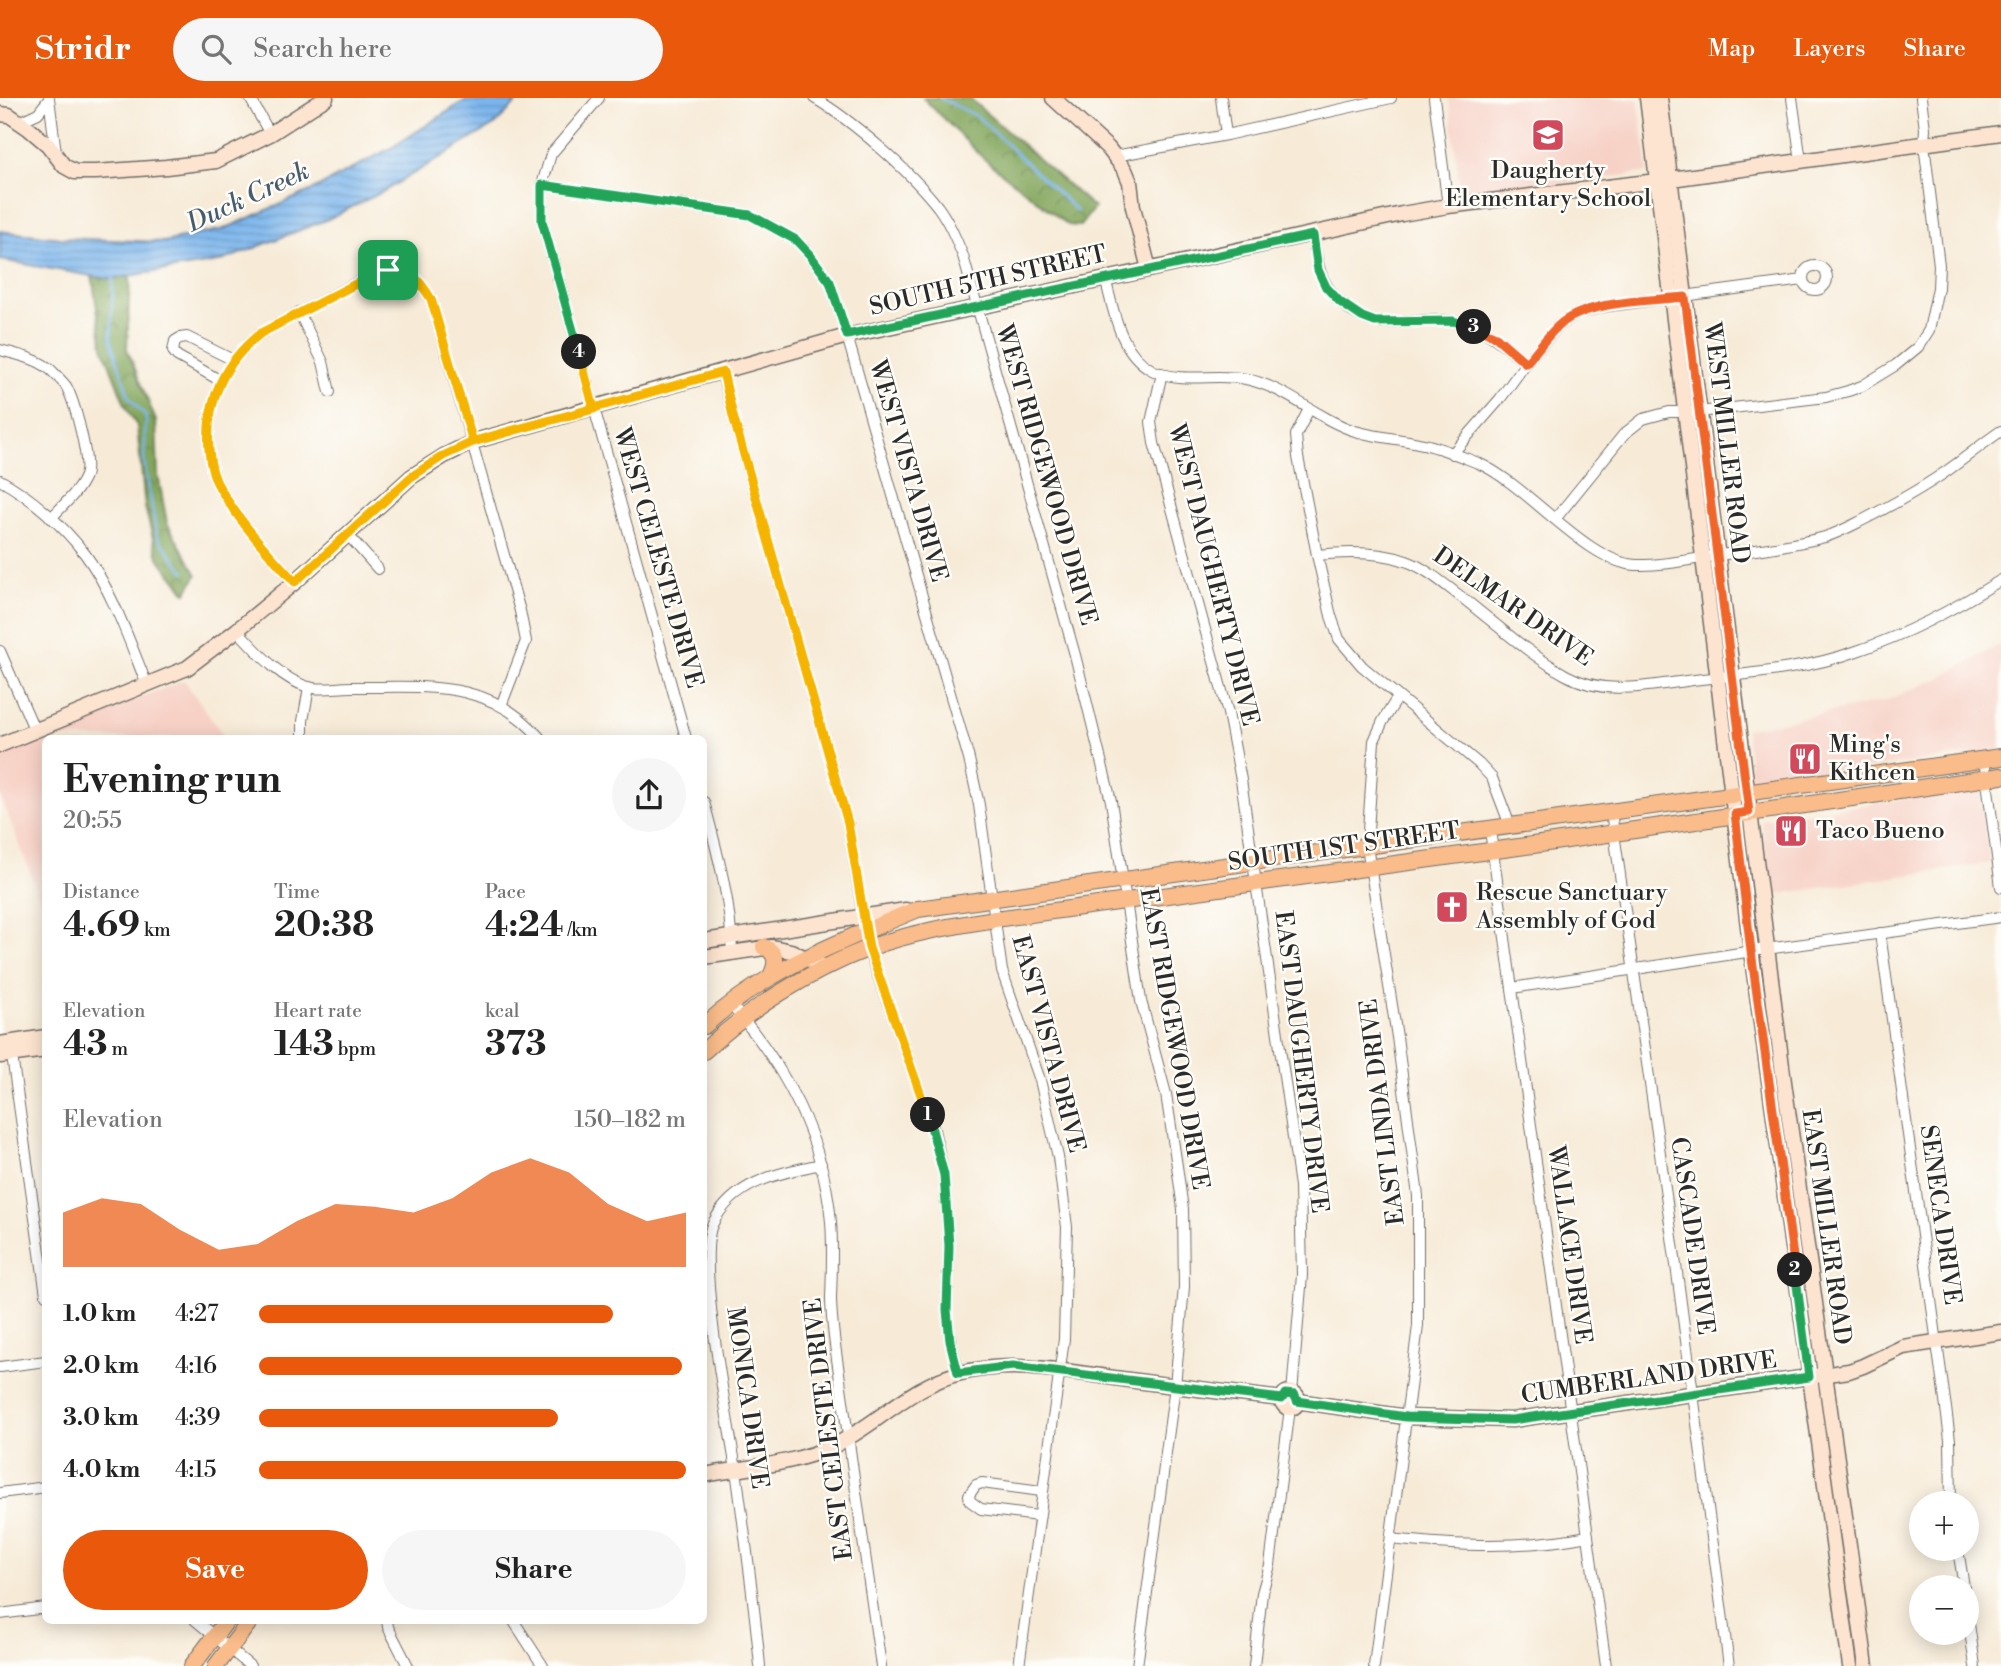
<!DOCTYPE html>
<meta charset="utf-8">
<style>
:root{--surface:#fff;--page:#f6f6f6;--text:#222;--muted:#767676;--accent:#ea580c}
body{margin:0;font-family:"Libre Bodoni",serif;background:var(--page);color:var(--text);height:100vh;display:flex;flex-direction:column;font-size:26px;white-space:nowrap}
*{box-sizing:border-box;margin:0}
p{font-size:23px;color:var(--muted)}
.icon{flex:none;width:38px;height:38px;fill:none;stroke:currentColor;stroke-width:2;stroke-linecap:round;stroke-linejoin:round}
.map{position:relative;flex:1;overflow:hidden}
.panel{position:absolute;left:42px;top:637px;width:665px;height:889px;display:flex;flex-direction:column;background:var(--surface);border-radius:10px;box-shadow:0 4px 18px #0003}
.panel>*{flex:none}
.tools{position:absolute;left:1909px;top:1393px;display:grid;gap:14px}
.tools a{display:grid;place-items:center;width:70px;height:70px;border-radius:50%;background:var(--surface);box-shadow:0 4px 18px #0003;font-size:35px}
.pin{position:absolute;display:grid;place-items:center;width:60px;height:60px;color:#fff;margin:-30px;border-radius:14px;box-shadow:0 4px 10px #0006}
.km{position:absolute;width:35px;height:35px;margin:-18px;border-radius:50%;background:#222;color:#fff;font-size:19px;line-height:35px;text-align:center}
.round{display:grid;place-items:center;flex:none;width:74px;height:74px;border-radius:37px;background:var(--page)}
.headline{display:flex;align-items:center;justify-content:space-between;height:119px;padding:0 21px}
h1{font-size:38px;font-weight:700;line-height:52px}
.metrics{display:grid;grid-template-columns:repeat(3,1fr);gap:10px;height:119px;padding:7px 21px}
.metrics div{display:grid;align-content:center}
.metrics b{font-size:35px;font-weight:700}
.metrics small{font-size:19px;font-weight:400}
.metrics p{font-size:19px}
.chart{height:196px;padding:14px 21px}
.chart p{display:flex;justify-content:space-between}
.chart svg{width:100%;height:126px;margin-top:7px;fill:var(--accent);opacity:.7}
.action{display:flex;gap:14px;margin-top:auto;padding:14px 21px}
.action a{flex:1;height:80px;border-radius:42px;background:var(--accent);color:#fff;font-size:28px;font-weight:700;line-height:80px;text-align:center}
.action a+a{background:var(--page);color:var(--text)}
ul{padding:0 21px;list-style:none;font-size:23px}
li{display:grid;grid-template-columns:112px 84px 1fr;align-items:center;height:52px}
li i{height:18px;border-radius:9px;background:var(--accent)}
header{display:flex;align-items:center;gap:42px;box-sizing:border-box;height:98px;padding:0 35px;background:var(--accent);color:#fff}
header strong{font-size:33px}
nav{display:flex;gap:38px;margin-inline-start:auto;font-size:24px}
.search{width:490px;height:63px;background:var(--page);display:flex;align-items:center;gap:18px;box-sizing:border-box;padding:0 24px;border-radius:38px;color:var(--muted);font-size:26px}
.map>svg:first-child{display:block}
.built{fill:#f7d1c6}
.forest{fill:url(#forest-crowns);stroke:#566843;stroke-width:2}
.water{fill:url(#water-rules);stroke:#54708c;stroke-width:2}
.lines{fill:none;stroke-linecap:round;stroke-linejoin:round}
.stream{stroke:#7cb6ed;stroke-width:2.5}
.street-casing{stroke:#726e68;stroke-width:12}
.secondary-casing{stroke:#726e68;stroke-width:17}
.primary-casing{stroke:#726e68;stroke-width:18}
.street{stroke:#fff;stroke-width:10}
.secondary{stroke:#fde4d0;stroke-width:14}
.primary{stroke:#f9bc8a;stroke-width:16}
.split-1-casing{stroke:#fff;stroke-width:14}
.split-2-casing{stroke:#fff;stroke-width:14}
.split-3-casing{stroke:#fff;stroke-width:14}
.split-4-casing{stroke:#fff;stroke-width:14}
.split-5-casing{stroke:#fff;stroke-width:14}
.split-1{stroke:#f5b400;stroke-width:9}
.split-2{stroke:#22a559;stroke-width:9}
.split-3{stroke:#f0652b;stroke-width:9}
.split-4{stroke:#22a559;stroke-width:9}
.split-5{stroke:#f5b400;stroke-width:9}
.labels{text-anchor:middle;dominant-baseline:central;stroke-width:5;stroke-linejoin:round;paint-order:stroke}
.poi-label{font-size:24px;fill:#2b2b2b;stroke:#fdfcf7;text-anchor:start}
.street-label{font-size:24px;fill:#2b2b2b;stroke:#fdfcf7}
.water-label{font-size:26px;font-style:italic;fill:#475c6f;stroke:#fdfcf7}
</style>
<header>
<strong>Stridr</strong>
<div class="search"><svg class="icon" aria-label="search" viewBox="0 0 24 24"><circle cx="10" cy="10" r="6"/><path d="M15 15l6 6"/></svg>Search here</div>
<nav><a>Map</a><a>Layers</a><a>Share</a></nav>
</header>
<div class="map">
<svg width="2001" height="1568" viewBox="0 0 2001 1568">
<defs>
<pattern id="forest-crowns" width="20" height="18" patternUnits="userSpaceOnUse" patternTransform="scale(1.75)"><rect width="20" height="18" fill="#82a65b"/><path d="M2 6a3 3 0 1 1 6 0M12 15a3 3 0 1 1 6 0" fill="none" stroke="#6b874b"/></pattern>
<pattern id="water-rules" width="6" height="5" patternUnits="userSpaceOnUse" patternTransform="scale(1.75)"><rect width="6" height="5" fill="#7cb6ed"/><path d="M0 2.5h6" fill="none" stroke="#6694c0"/></pattern>
</defs>
<rect width="100%" height="100%" fill="#fdfcf7"/>
<filter id="ink" filterUnits="userSpaceOnUse"><feTurbulence type="fractalNoise" baseFrequency=".0143" numOctaves="2"/><feDisplacementMap in="SourceGraphic" scale="14" xChannelSelector="R" yChannelSelector="G"/><feConvolveMatrix kernelMatrix="1 2 1 2 8 2 1 2 1" color-interpolation-filters="sRGB"/></filter>
<filter id="wash" filterUnits="userSpaceOnUse"><feTurbulence type="fractalNoise" baseFrequency=".00686" numOctaves="4" result="noise"/><feDisplacementMap in="SourceGraphic" scale="28" xChannelSelector="R" yChannelSelector="G"/><feGaussianBlur stdDeviation="1.57" result="paint"/><feColorMatrix in="noise" values="0 0 0 0 0 0 0 0 0 0 0 0 0 0 0 0 0 1.4 0 .05"/><feComposite in="paint" operator="in"/></filter>
<g filter="url(#wash)">
<rect width="100%" height="100%" fill="#f7ebd8"/>
<!-- built -->
<g class="built">
<path d="M1449,0H1638L1648,74L1461,99Z"/>
<path d="M2001,546V652L1758,685L1751,681L1746,631L1885,603L1940,580Z"/>
<path d="M184,582L225,640H46L45,812L0,697V656Z"/>
<path d="M1979,690L1990,765L1772,797L1761,722Z"/>
</g>
<!-- forest -->
<g class="forest">
<path d="M923,0H969L1094,110L1080,128L1068,127L983,60Z"/>
<path d="M92,178L109,181L130,178L127,251L156,323L158,377L167,425L197,477L186,495L158,459L145,409L137,328L126,309L103,249Z"/>
</g>
<!-- water -->
<path class="water" d="M469,0H521L496,26L384,93L328,121L219,164L109,181L0,162V133L61,140L164,144L224,131L315,91L391,50Z"/>
<g class="lines">
<!-- stream -->
<g class="stream">
<path d="M940,0L977,18L1077,113"/>
<path d="M113,179L111,243L129,299L146,319L144,361L157,439L185,474"/>
</g>
</g>
</g>
<g filter="url(#ink)">
<g class="lines">
<defs>
<g id="street">
<path d="M49,0L56,55"/>
<path d="M250,0L270,36"/>
<path d="M599,0L551,56L542,87V123L686,640"/>
<path d="M814,0C852,22 911,74 938,109C949,124 956,141 963,158L1075,557L1111,703L1141,903L1166,996L1177,1068L1183,1111L1184,1189L1175,1288L1137,1568"/>
<path d="M1221,0L1226,37"/>
<path d="M1434,0L1448,108"/>
<path d="M1792,0L1801,63"/>
<path d="M19,24L38,15L49,1"/>
<path d="M1115,58L1226,37L1391,0"/>
<path d="M542,87L750,117L796,142L810,157L830,184L847,238L969,661L979,707L1002,873L1040,982L1058,1059L1067,1129L1064,1241L1019,1568"/>
<path d="M1313,137C1318,173 1321,192 1353,214C1361,219 1368,223 1378,224C1402,226 1428,220 1453,223C1482,227 1504,246 1526,265"/>
<circle cx="1815" cy="180" r="12"/>
<path d="M1105,180C1114,213 1119,254 1152,272C1179,286 1216,275 1246,281C1286,289 1317,321 1355,333C1382,341 1412,341 1438,350C1451,354 1465,360 1478,365C1527,386 1587,465 1636,467C1664,468 1693,461 1720,457C1755,452 1791,448 1825,439C1838,435 1851,428 1863,422C1890,408 1916,394 1941,377C1962,363 1980,347 2001,333"/>
<path d="M299,214L323,264L330,294"/>
<path d="M0,252C18,257 36,260 51,272C55,276 62,283 66,288C74,302 91,363 85,378C78,395 63,407 51,420"/>
<path d="M722,274L733,318L848,725L868,850L934,1032L944,1077L949,1148L947,1212L950,1243L959,1275"/>
<path d="M1162,275L1151,324L1154,345L1228,615L1241,682L1300,1088L1302,1177L1292,1295"/>
<path d="M221,283L177,258L173,253L175,243L180,240L187,239L233,262"/>
<path d="M1309,311L1296,337L1298,359L1317,457L1331,518L1339,541L1362,568L1479,666L1492,680L1511,730"/>
<path d="M1452,356L1500,301L1526,265L1559,227L1577,216L1602,209L1803,182"/>
<path d="M0,382C31,399 63,427 85,456C112,492 130,545 147,587"/>
<path d="M1556,420L1624,336L1643,321L1669,314H1699L1826,299L1848,293L1862,288L1896,267L1918,249L1929,232L1938,190L1939,167L1924,46L1925,31L1921,0"/>
<path d="M348,437L378,471"/>
<path d="M1317,457C1346,454 1378,453 1406,463C1428,471 1446,488 1464,501C1497,527 1530,557 1566,577C1604,598 1646,588 1686,583C1741,576 1801,573 1854,554C1908,536 1952,512 2001,482"/>
<path d="M295,484C268,455 241,426 221,392C213,380 210,365 209,352C205,304 224,264 261,235L375,175C405,167 416,176 431,201L520,513L526,543L501,608"/>
<path d="M237,532C257,553 279,580 308,589C321,593 337,589 351,589C422,590 488,579 540,640"/>
<path d="M0,553L35,633"/>
<path d="M303,640V623L309,589"/>
<path d="M1984,661L2001,789"/>
<path d="M704,704C717,753 731,803 732,854"/>
<path d="M1611,714L1676,1167L1729,1568"/>
<path d="M1490,732L1606,1568"/>
<path d="M1880,835L1946,1310L1950,1342L1951,1405"/>
<path d="M1512,890L1766,851L2001,819"/>
<path d="M729,905C785,966 824,1041 831,1124C833,1149 832,1174 831,1199C831,1215 833,1231 835,1247L881,1568"/>
<path d="M11,951L46,1197"/>
<path d="M0,1269L46,1263"/>
<path d="M0,1395L46,1389"/>
<path d="M1038,1418L981,1411L970,1403L969,1397L976,1387L982,1385L1041,1393"/>
<path d="M1391,1441C1457,1448 1522,1451 1588,1438"/>
<path d="M1958,1451L1964,1489"/>
<path d="M1967,1512L1975,1568"/>
<path d="M0,1516L46,1510"/>
<path d="M195,1522L250,1568"/>
<path d="M387,1522L388,1529L408,1568"/>
<path d="M513,1522L543,1568"/>
<path d="M760,1568C754,1503 745,1437 736,1372C729,1325 695,1160 713,1125C734,1083 780,1075 821,1066"/>
<path d="M1254,1568L1262,1495L1270,1467L1290,1310"/>
<path d="M1374,1568L1418,1228V1098L1397,939L1367,748L1374,643L1383,623L1398,599"/>
</g>
<g id="secondary">
<path d="M1053,0L1108,50L1125,72L1130,84L1133,109L1149,171"/>
<path d="M1647,0L1751,853L1850,1568"/>
<path d="M1660,0L1784,984L1866,1568"/>
<path d="M0,16L9,17L28,30L48,47L64,68L75,74H96L166,69L216,63L270,36L326,0"/>
<path d="M0,647L187,570L237,532L295,484L411,379L444,358L475,343L847,238L1402,116L1448,108L1657,83L2001,35"/>
<path d="M704,843L906,812"/>
<path d="M704,859L772,849L791,853L826,870"/>
<path d="M0,946L46,939"/>
<path d="M0,958L46,952"/>
<circle cx="1290" cy="1302" r="8"/>
<path d="M1297,1303L1406,1319L1512,1322L1849,1273L1863,1268L1903,1249L2001,1234"/>
<path d="M704,1377C747,1369 793,1367 833,1348C877,1327 912,1286 961,1275C1016,1261 1074,1275 1129,1282C1180,1289 1231,1295 1282,1301"/>
</g>
<g id="primary">
<path d="M764,849C778,855 777,866 771,878"/>
<path d="M704,928C770,869 837,845 918,811L2001,659"/>
<path d="M704,953C750,910 810,873 869,850C909,835 952,828 995,821L1540,746L2001,678"/>
<path d="M192,1568L227,1522"/>
<path d="M216,1568L251,1522"/>
</g>
</defs>
<!-- street casing -->
<use href="#street" class="street-casing"/>
<!-- secondary casing -->
<use href="#secondary" class="secondary-casing"/>
<!-- primary casing -->
<use href="#primary" class="primary-casing"/>
<!-- street -->
<use href="#street" class="street"/>
<!-- secondary -->
<use href="#secondary" class="secondary"/>
<!-- primary -->
<use href="#primary" class="primary"/>
</g>
</g>
<g class="lines" filter="url(#ink)">
<defs>
<path id="split-1" d="M388,172C413,173 419,181 431,201L473,344L723,274L733,318L848,725L869,850L928,1017"/>
<path id="split-2" d="M928,1017L944,1077L949,1148L947,1212L950,1243L958,1275L1013,1268L1282,1301L1285,1296L1295,1297L1297,1303L1406,1319L1512,1322L1809,1279L1795,1172"/>
<path id="split-3" d="M1474,229L1496,239L1526,265C1537,253 1547,238 1558,228C1587,202 1648,203 1685,199L1749,714L1735,716L1736,724L1751,853L1795,1172"/>
<path id="split-4" d="M579,254L542,123V87L750,117L796,142L810,157L830,184L847,237L1313,137L1318,172L1326,189L1340,204L1362,219L1375,224L1453,223L1474,229"/>
<path id="split-5" d="M388,172L375,176L261,235C224,264 205,304 209,352C210,365 213,380 221,392C241,426 268,455 295,484L411,379L443,358L475,343L506,334L594,311L579,254"/>
</defs>
<!-- split-1 casing -->
<use href="#split-1" class="split-1-casing"/>
<!-- split-2 casing -->
<use href="#split-2" class="split-2-casing"/>
<!-- split-3 casing -->
<use href="#split-3" class="split-3-casing"/>
<!-- split-4 casing -->
<use href="#split-4" class="split-4-casing"/>
<!-- split-5 casing -->
<use href="#split-5" class="split-5-casing"/>
<!-- split-1 -->
<use href="#split-1" class="split-1"/>
<!-- split-2 -->
<use href="#split-2" class="split-2"/>
<!-- split-3 -->
<use href="#split-3" class="split-3"/>
<!-- split-4 -->
<use href="#split-4" class="split-4"/>
<!-- split-5 -->
<use href="#split-5" class="split-5"/>
</g>
<!-- icons -->
<defs>
<symbol id="school-square" viewBox="-11 -11 22 22"><rect x="-9" y="-9" width="18" height="18" rx="4" fill="#d1495b" stroke="#fdfcf7"/><path d="M0-5L7-2L0 1L-7-2ZM-4 1L0 2.5L4 1V4Q0 6-4 4Z" fill="#fff"/></symbol>
<symbol id="restaurant-square" viewBox="-11 -11 22 22"><rect x="-9" y="-9" width="18" height="18" rx="4" fill="#d1495b" stroke="#fdfcf7"/><path d="M-5-6h1v4h1v-4h1v4h1v-4h1v5L-1.5 .5V6h-2V.5L-5-1ZM5-6V6H3V1.5H1.5Q1.5-4 5-6Z" fill="#fff"/></symbol>
<symbol id="church-square" viewBox="-11 -11 22 22"><rect x="-9" y="-9" width="18" height="18" rx="4" fill="#d1495b" stroke="#fdfcf7"/><path d="M-1.2-6h2.4v3.5h3.3v2.4h-3.3V6h-2.4V-.1h-3.3v-2.4h3.3Z" fill="#fff"/></symbol>
</defs>
<g fill-rule="evenodd">
<use href="#school-square" x="1529" y="18" width="38" height="38"/>
<use href="#restaurant-square" x="1786" y="642" width="38" height="38"/>
<use href="#restaurant-square" x="1772" y="714" width="38" height="38"/>
<use href="#church-square" x="1433" y="790" width="38" height="38"/>
</g>
<g class="labels">
<!-- poi labels -->
<g class="poi-label">
<text x="1548" y="73" text-anchor="middle">Daugherty<tspan x="1548" dy="28">Elementary School</tspan></text>
<text x="1829" y="647">Ming's<tspan x="1829" dy="28">Kithcen</tspan></text>
<text x="1816" y="733">Taco Bueno</text>
<text x="1476" y="795">Rescue Sanctuary<tspan x="1476" dy="28">Assembly of God</tspan></text>
</g>
<!-- street labels -->
<g class="street-label">
<text transform="translate(988 183) rotate(-13)">SOUTH 5TH STREET</text>
<text transform="translate(1726 345) rotate(83)">WEST MILLER ROAD</text>
<text transform="translate(908 373) rotate(74)">WEST VISTA DRIVE</text>
<text transform="translate(1046 377) rotate(74)">WEST RIDGEWOOD DRIVE</text>
<text transform="translate(658 460) rotate(74)">WEST CELESTE DRIVE</text>
<text transform="translate(1213 477) rotate(76)">WEST DAUGHERTY DRIVE</text>
<text transform="translate(1513 509) rotate(35)">DELMAR DRIVE</text>
<text transform="translate(1344 749) rotate(-8)">SOUTH 1ST STREET</text>
<text transform="translate(1174 941) rotate(80)">EAST RIDGEWOOD DRIVE</text>
<text transform="translate(1048 946) rotate(75)">EAST VISTA DRIVE</text>
<text transform="translate(1301 964) rotate(83)">EAST DAUGHERTY DRIVE</text>
<text transform="translate(1383 1014) rotate(-97)">EAST LINDA DRIVE</text>
<text transform="translate(1940 1117) rotate(82)">SENECA DRIVE</text>
<text transform="translate(1826 1129) rotate(82)">EAST MILLER ROAD</text>
<text transform="translate(1692 1138) rotate(82)">CASCADE DRIVE</text>
<text transform="translate(1569 1147) rotate(82)">WALLACE DRIVE</text>
<text transform="translate(1649 1280) rotate(-8)">CUMBERLAND DRIVE</text>
<text transform="translate(747 1300) rotate(82)">MONICA DRIVE</text>
<text transform="translate(829 1331) rotate(-97)">EAST CELESTE DRIVE</text>
</g>
<!-- water labels -->
<g class="water-label">
<text transform="translate(248 99) rotate(-25)">Duck Creek</text>
</g>
</g>
</svg>
<div class="tools">
<a>+</a>
<a>−</a>
</div>
<div class="pin" style="left:388px;top:172px;background:#1e9e55"><svg class="icon" aria-label="arrive" viewBox="0 0 24 24"><path d="M6 21V4h12l-3 4 3 4H6"/></svg></div>
<b class="km" style="left:928px;top:1017px">1</b>
<b class="km" style="left:1795px;top:1172px">2</b>
<b class="km" style="left:1474px;top:229px">3</b>
<b class="km" style="left:579px;top:254px">4</b>
<section class="panel">
<div class="headline"><div><h1>Evening run</h1><p>20:55</p></div><a class="round"><svg class="icon" aria-label="share" viewBox="0 0 24 24"><path d="M12 15V3M7 8l5-5 5 5M5 13v7h14v-7"/></svg></a></div>
<div class="metrics">
<div><p>Distance</p><b>4.69<small> km</small></b></div>
<div><p>Time</p><b>20:38</b></div>
<div><p>Pace</p><b>4:24<small> /km</small></b></div>
</div>
<div class="metrics">
<div><p>Elevation</p><b>43<small> m</small></b></div>
<div><p>Heart rate</p><b>143<small> bpm</small></b></div>
<div><p>kcal</p><b>373</b></div>
</div>
<div class="chart"><p><span>Elevation</span>150–182 m</p>
<svg viewBox="0 0 160 44" preserveAspectRatio="none"><path d="M0 44V25L10 20L20 22L30 31L40 38L50 36L60 28L70 22L80 23L90 25L100 20L110 11L120 6L130 11L140 22L150 28L160 25V44z"/></svg>
</div>
<ul>
<li><b>1.0 km</b>4:27<i style="width:83%"></i></li>
<li><b>2.0 km</b>4:16<i style="width:99%"></i></li>
<li><b>3.0 km</b>4:39<i style="width:70%"></i></li>
<li><b>4.0 km</b>4:15<i style="width:100%"></i></li>
</ul>
<div class="action"><a>Save</a><a>Share</a></div>
</section>
</div>
